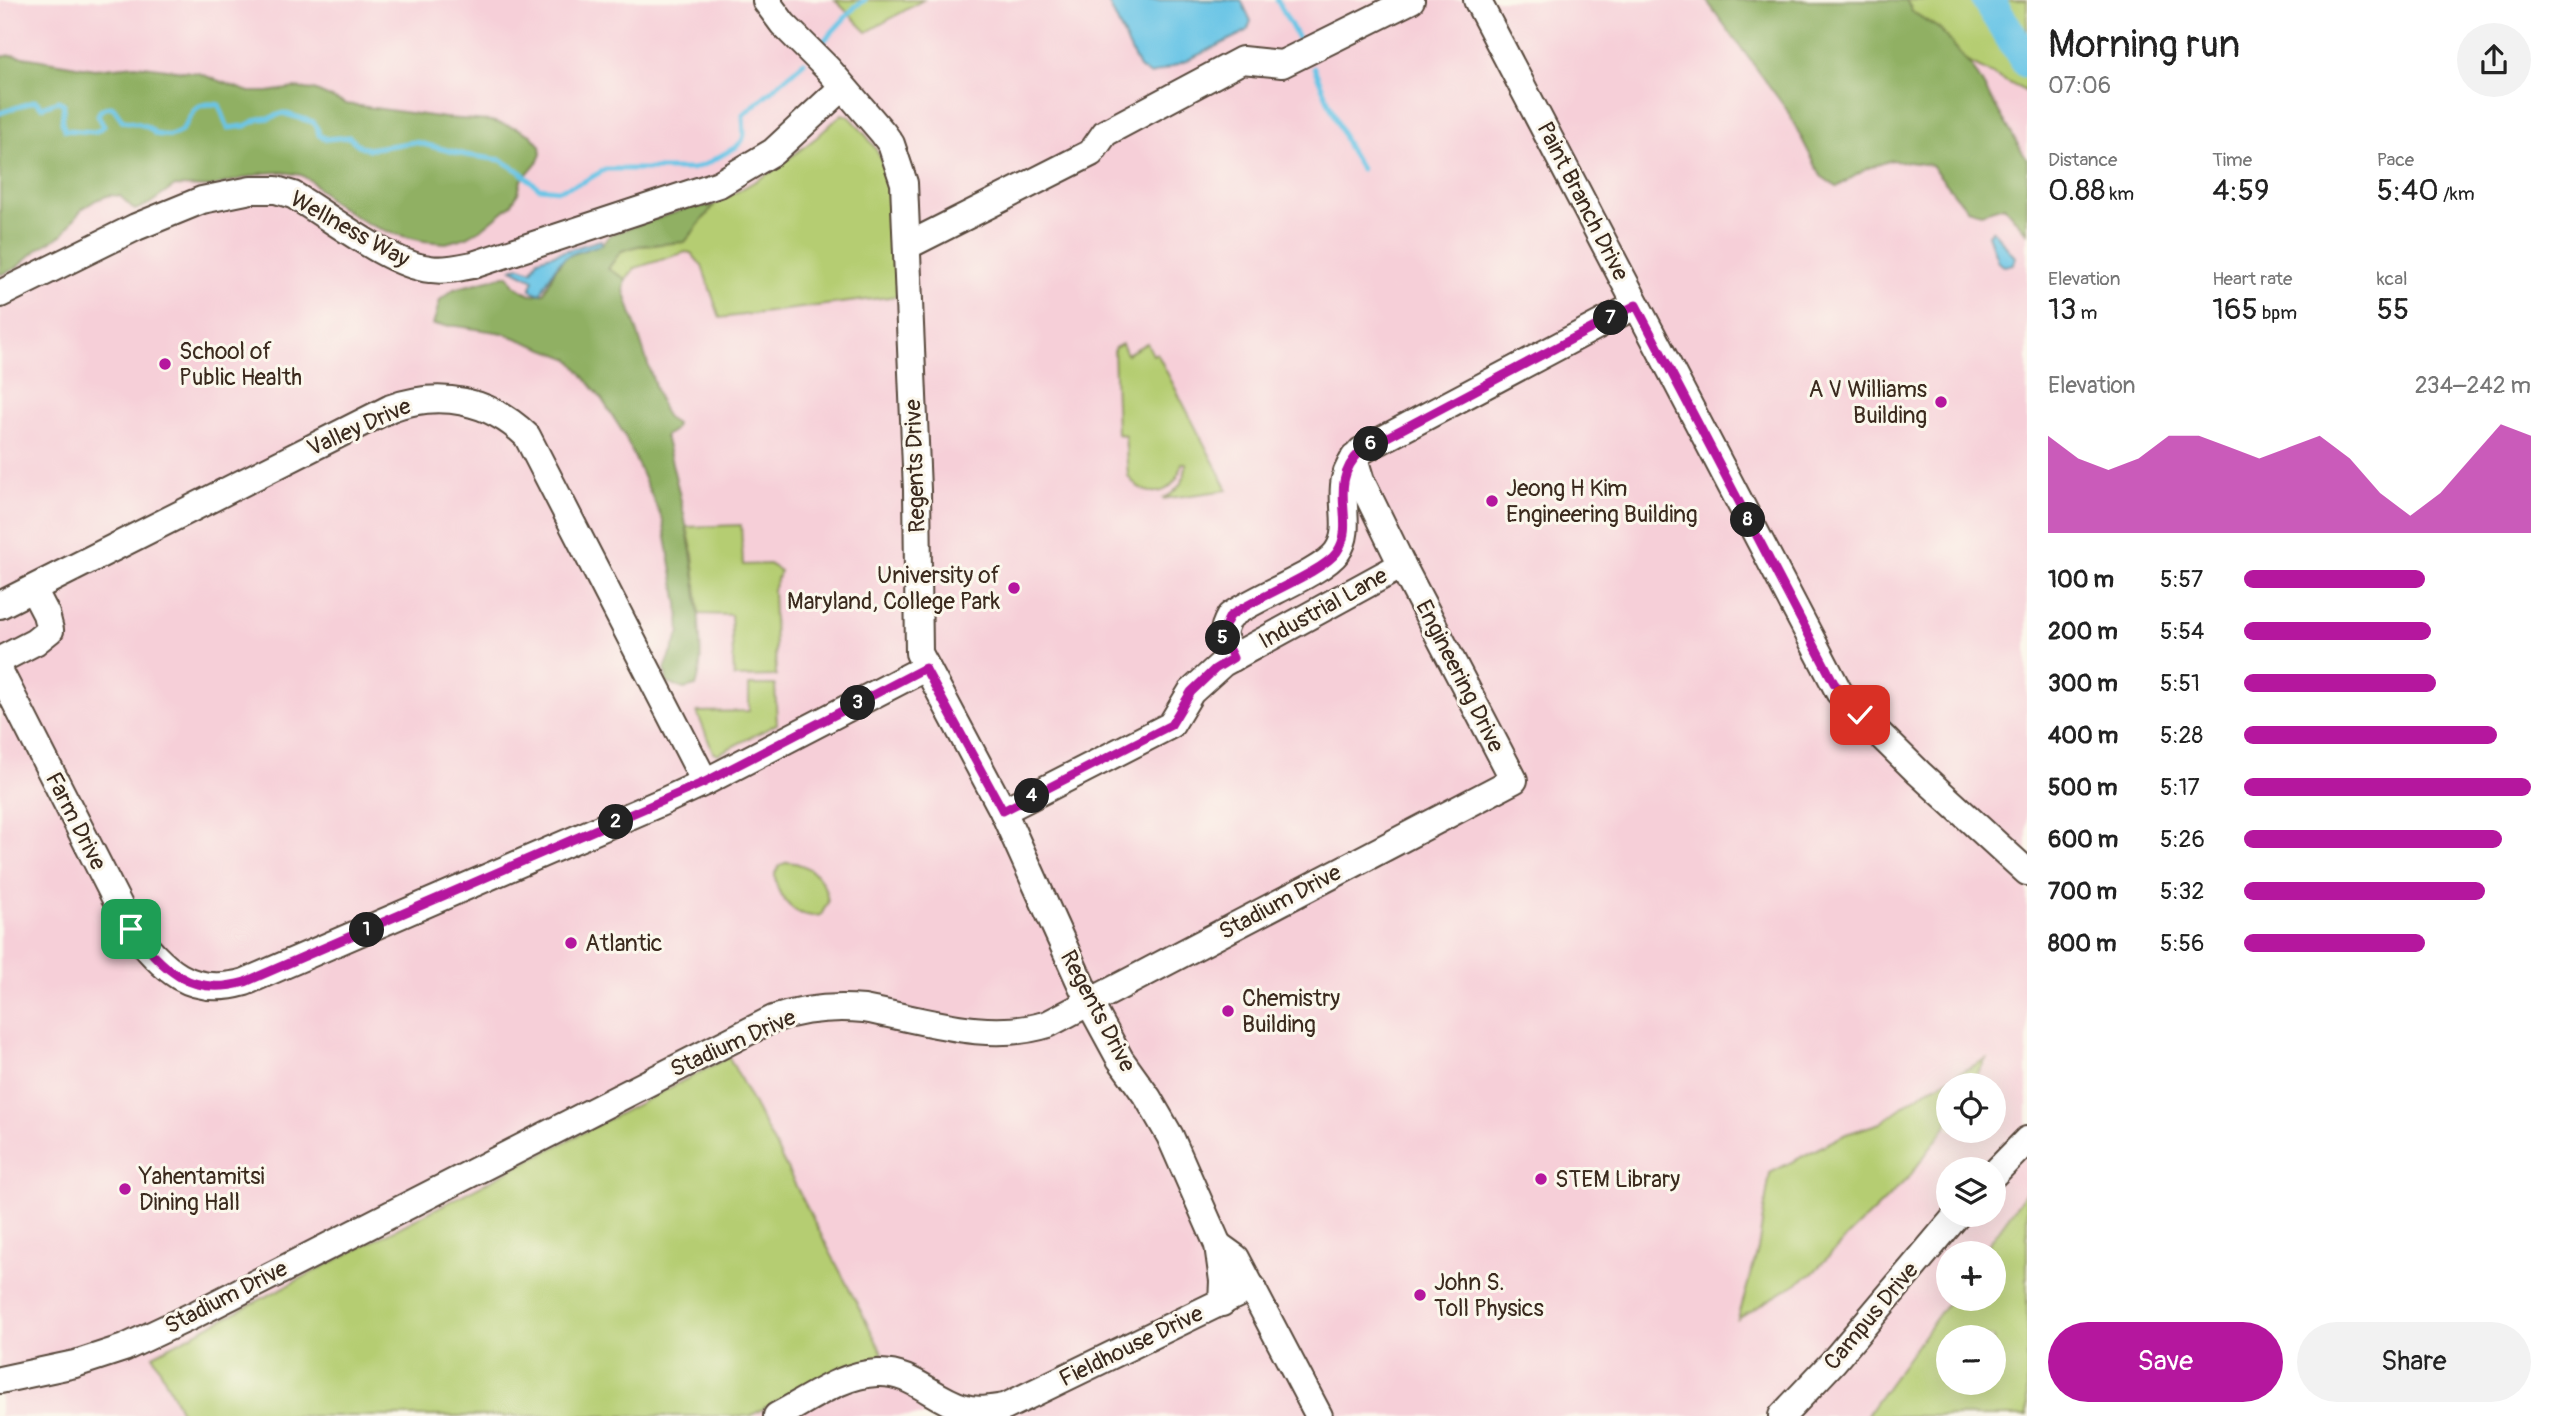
<!DOCTYPE html>
<meta charset="utf-8">
<style>
:root{--surface:#fff;--page:#f2f2f2;--text:#222;--muted:#767676;--accent:#b5179e}
body{margin:0;font-family:Pangolin,sans-serif;background:var(--page);color:var(--text);height:100vh;display:flex;flex-direction:column;font-size:26px;white-space:nowrap}
*{box-sizing:border-box;margin:0}
p{font-size:23px;color:var(--muted)}
.icon{flex:none;width:38px;height:38px;fill:none;stroke:currentColor;stroke-width:2;stroke-linecap:round;stroke-linejoin:round}
.map{position:relative;flex:1;overflow:hidden}
.panel{display:flex;flex-direction:column;background:var(--surface);width:525px}
.panel>*{flex:none}
.fabs{position:absolute;left:1936px;top:1073px;display:grid;gap:14px}
.fabs a{display:grid;place-items:center;width:70px;height:70px;border-radius:50%;background:var(--surface);box-shadow:0 7px 28px #0002;font-size:35px}
.pin{position:absolute;display:grid;place-items:center;width:60px;height:60px;color:#fff;margin:-30px;border-radius:14px;box-shadow:0 4px 10px #0006}
.km{position:absolute;width:35px;height:35px;margin:-18px;border-radius:50%;background:#222;color:#fff;font-size:19px;line-height:35px;text-align:center}
.round{display:grid;place-items:center;flex:none;width:74px;height:74px;border-radius:37px;background:var(--page)}
.headline{display:flex;align-items:center;justify-content:space-between;height:119px;padding:0 21px}
h1{font-size:38px;font-weight:600;line-height:52px}
.metrics{display:grid;grid-template-columns:repeat(3,1fr);gap:10px;height:119px;padding:7px 21px}
.metrics div{display:grid;align-content:center}
.metrics b{font-size:30px;font-weight:600}
.metrics small{font-size:19px;font-weight:400}
.metrics p{font-size:19px}
.chart{height:196px;padding:14px 21px}
.chart p{display:flex;justify-content:space-between}
.chart svg{width:100%;height:126px;margin-top:7px;fill:var(--accent);opacity:.7}
.primary-button{display:flex;gap:14px;margin-top:auto;padding:14px 21px}
.primary-button a{flex:1;height:80px;border-radius:42px;background:var(--accent);color:#fff;font-size:28px;font-weight:600;line-height:80px;text-align:center}
.primary-button a+a{background:var(--page);color:var(--text)}
ul{padding:0 21px;list-style:none;font-size:23px}
li{display:grid;grid-template-columns:112px 84px 1fr;align-items:center;height:52px}
li i{height:18px;border-radius:9px;background:var(--accent)}
main{display:flex;flex:1;min-height:0}
.map>svg:first-child{display:block}
.built{fill:#f6cfd8;fill-rule:evenodd}
.green{fill:#b5cd72;stroke:#787c48;stroke-width:2;fill-rule:evenodd}
.forest{fill:#90b064;stroke:#666d41;stroke-width:2}
.water{fill:#69c5e6;stroke:#527882;stroke-width:2}
.lines{fill:none;stroke-linecap:round;stroke-linejoin:round}
.stream{stroke:#69c5e6;stroke-width:5}
.river{stroke:#69c5e6;stroke-width:33}
.minor-casing{stroke:#57473a;stroke-width:30}
.minor{stroke:#fff;stroke-width:26}
.route-casing{stroke:#fff;stroke-width:14}
.route{stroke:#b5179e;stroke-width:9}
.poi-dot{fill:#b5179e;stroke:#fbf7ec;stroke-width:2.5}
.labels{text-anchor:middle;dominant-baseline:central;stroke-width:6;stroke-linejoin:round;paint-order:stroke}
.street-label{font-size:23px;fill:#3b2a1e;stroke:#fbf7ec}
.poi-label{font-size:23px;fill:#3b2a1e;stroke:#fbf7ec;text-anchor:start}
</style>
<main>
<div class="map">
<svg width="2027" height="1416" viewBox="0 0 2027 1416">
<rect width="100%" height="100%" fill="#fbf7ec"/>
<filter id="ink" filterUnits="userSpaceOnUse"><feTurbulence type="fractalNoise" baseFrequency=".0143" numOctaves="2"/><feDisplacementMap in="SourceGraphic" scale="14" xChannelSelector="R" yChannelSelector="G"/><feConvolveMatrix kernelMatrix="1 2 1 2 8 2 1 2 1" color-interpolation-filters="sRGB"/></filter>
<filter id="wash" filterUnits="userSpaceOnUse"><feTurbulence type="fractalNoise" baseFrequency=".00686" numOctaves="4" result="noise"/><feDisplacementMap in="SourceGraphic" scale="28" xChannelSelector="R" yChannelSelector="G"/><feGaussianBlur stdDeviation="1.57" result="paint"/><feColorMatrix in="noise" values="0 0 0 0 0 0 0 0 0 0 0 0 0 0 0 0 0 1.4 0 .05"/><feComposite in="paint" operator="in"/></filter>
<g filter="url(#wash)">
<rect width="100%" height="100%" fill="#f6ecd8"/>
<!-- built -->
<path class="built" d="M0,0H1848L2027,91V1416H0ZM1948,1085H1993V1130H1948ZM1948,1169H1993V1214H1948ZM1948,1253H1993V1298H1948ZM1948,1337H1993V1382H1948Z"/>
<!-- green -->
<g class="green">
<path d="M835,0H923L867,32Z"/>
<path d="M1846,0H2027V92Z"/>
<path d="M842,114C851,116 856,123 862,131C904,176 895,239 897,296L720,318L702,266L691,253L686,252L635,268L626,279L608,269L621,251L638,246L656,245L703,220L714,205L771,172L817,137Z"/>
<path d="M1147,343L1153,355L1157,353L1228,490L1162,499C1178,492 1186,481 1186,463H1182C1177,495 1146,503 1128,476L1125,435L1117,434L1114,348L1122,344L1127,354Z"/>
<path d="M741,525L743,565L769,564L780,571L773,590L776,676L734,677L731,615L699,614L693,554L687,527Z"/>
<path d="M749,685H775L777,724L718,754L713,752L697,712L749,711Z"/>
<path d="M788,862C811,864 826,880 828,902L821,915C797,921 775,897 775,873L780,865Z"/>
<path d="M729,1057L883,1354L869,1361L839,1368L750,1416H183L153,1355Z"/>
<path d="M1986,1059L1971,1085H1948V1124L1909,1177L1848,1236L1812,1274L1738,1319L1758,1249L1770,1173L1846,1134L1880,1123L1920,1094Z"/>
<path d="M2027,1191V1416H1866L1950,1299L1993,1298V1253H1982ZM1948,1337H1993V1382H1948Z"/>
</g>
<!-- forest -->
<g class="forest">
<path d="M1706,0H1906L1913,12L1941,30L1975,71L2027,160V233L2004,206L1981,213L1967,209L1931,165L1892,160L1868,168L1837,187L1821,176L1787,110Z"/>
<path d="M12,55L94,69L136,65L198,73L249,92H268L294,88L314,90L346,104L445,118L491,121L517,128L531,135L540,146L541,154L538,161L521,181L518,193L511,205L483,228L467,237L446,243L423,241L391,233L366,223L331,201L311,181L301,175L282,172L264,173L210,187L175,186L149,204L135,210L120,196L110,195L96,200L82,209L62,235L38,249L15,269L0,275V57Z"/>
<path d="M714,205L685,242L638,246L621,251L608,269L626,279L624,290L663,411L668,419L676,424L674,430L665,436C681,497 695,557 699,621C700,643 703,666 696,686L684,689L667,683L665,669L680,632L678,604L663,521L624,434L601,398L570,359L503,333L456,326L433,325L440,300L454,289L508,275L514,285L530,295L544,293L555,270L566,256L602,244L611,234L688,208Z"/>
</g>
<!-- water -->
<g class="water">
<path d="M1107,0H1241L1251,21L1247,31L1188,60L1151,75L1139,68Z"/>
<path d="M1992,230L2015,257L2013,264L2004,266L1998,262L1988,234Z"/>
<path d="M601,240L602,244C559,258 562,254 540,294L530,290L534,280L512,269L518,266L532,271L538,259Z"/>
</g>
<g class="lines">
<!-- stream -->
<g class="stream">
<path d="M1277,0L1300,42"/>
<path d="M821,44L856,6L865,0"/>
<path d="M1314,68L1348,147L1361,169"/>
<path d="M0,113L35,101L42,107L58,101L64,104L62,122L65,130L95,132L104,126L98,116C100,108 106,107 113,107L123,121C134,123 149,124 155,134C201,144 176,97 219,105L228,128L245,126L259,119L270,118L283,113L313,122L317,127L319,135L326,139L349,137L361,147L368,149L415,142L466,155L501,160L519,171L539,188L559,190L583,182L606,169H692L706,164L736,147L742,141L744,135L743,115L804,62"/>
</g>
<!-- river -->
<path class="river" d="M1988,0L2027,62"/>
</g>
</g>
<g filter="url(#ink)">
<g class="lines">
<defs>
<g id="minor">
<path d="M769,0L766,1L783,24L828,69L883,133L891,144L904,183L917,490L919,653L1003,811L1089,1002L1120,1059L1148,1098L1170,1136L1218,1245L1223,1281L1222,1303"/>
<path d="M1477,0L1839,692L1860,715L1919,773L2027,872"/>
<path d="M907,246L1091,153L1105,133L1242,60L1282,64L1411,0"/>
<path d="M0,294L136,227L202,200L251,190H276L293,195C329,216 390,265 430,269C444,271 458,268 473,265L719,184L773,152L843,87"/>
<path d="M0,605L391,408C440,390 490,400 527,436L705,782"/>
<path d="M1233,658C1224,639 1219,635 1230,616C1254,598 1322,573 1337,552C1358,522 1326,485 1361,451L1636,305"/>
<path d="M0,660L35,642L50,630L46,614L33,589"/>
<path d="M0,672L131,929C164,969 189,998 245,982L662,802L705,782L925,668"/>
<path d="M1003,811L1171,725L1191,692L1223,663L1402,565"/>
<path d="M1993,1175L2027,1140"/>
<path d="M1218,1245L1236,1258L1319,1416"/>
<path d="M0,1380L75,1364L124,1348L194,1315L773,1019C803,1009 832,1006 864,1009C924,1020 988,1043 1048,1024L1514,780L1402,565L1361,481L1354,458"/>
<path d="M777,1416C808,1400 842,1374 877,1373C911,1371 932,1398 962,1407C976,1412 990,1409 1005,1407L1252,1287"/>
<path d="M1782,1416L1833,1362L1958,1214"/>
</g>
</defs>
<!-- minor casing -->
<use href="#minor" class="minor-casing"/>
<!-- minor -->
<use href="#minor" class="minor"/>
</g>
</g>
<g class="lines" filter="url(#ink)">
<defs>
<path id="route" d="M131,929C164,969 189,998 245,982L705,782L925,668L1003,811L1171,725L1191,692L1215,669L1233,658C1224,639 1219,635 1230,616C1254,598 1322,573 1337,552C1358,522 1325,485 1361,451L1636,305L1834,683L1860,715"/>
</defs>
<!-- route casing -->
<use href="#route" class="route-casing"/>
<!-- route -->
<use href="#route" class="route"/>
</g>
<!-- markers -->
<g class="poi-dot">
<circle cx="165" cy="364" r="7"/>
<circle cx="1941" cy="402" r="7"/>
<circle cx="1492" cy="501" r="7"/>
<circle cx="1014" cy="588" r="7"/>
<circle cx="571" cy="943" r="7"/>
<circle cx="1228" cy="1011" r="7"/>
<circle cx="1541" cy="1179" r="7"/>
<circle cx="125" cy="1189" r="7"/>
<circle cx="1420" cy="1295" r="7"/>
</g>
<g class="labels">
<!-- street labels -->
<g class="street-label">
<text transform="translate(1583 201) rotate(63)">Paint Branch Drive</text>
<text transform="translate(350 229) rotate(29)">Wellness Way</text>
<text transform="translate(359 427) rotate(-24)">Valley Drive</text>
<text transform="translate(915 466) rotate(-92)">Regents Drive</text>
<text transform="translate(1323 608) rotate(-29)">Industrial Lane</text>
<text transform="translate(1460 676) rotate(63)">Engineering Drive</text>
<text transform="translate(76 821) rotate(63)">Farm Drive</text>
<text transform="translate(1280 902) rotate(-28)">Stadium Drive</text>
<text transform="translate(1098 1011) rotate(62)">Regents Drive</text>
<text transform="translate(733 1043) rotate(-24)">Stadium Drive</text>
<text transform="translate(226 1297) rotate(-27)">Stadium Drive</text>
<text transform="translate(1871 1316) rotate(-50)">Campus Drive</text>
<text transform="translate(1131 1346) rotate(-26)">Fieldhouse Drive</text>
</g>
<!-- poi labels -->
<g class="poi-label">
<text x="179" y="351">School of<tspan x="179" dy="26">Public Health</tspan></text>
<text x="1927" y="389" text-anchor="end">A V Williams<tspan x="1927" dy="26">Building</tspan></text>
<text x="1506" y="488">Jeong H Kim<tspan x="1506" dy="26">Engineering Building</tspan></text>
<text x="1000" y="575" text-anchor="end">University of<tspan x="1000" dy="26">Maryland, College Park</tspan></text>
<text x="585" y="943">Atlantic</text>
<text x="1242" y="998">Chemistry<tspan x="1242" dy="26">Building</tspan></text>
<text x="139" y="1176">Yahentamitsi<tspan x="139" dy="26">Dining Hall</tspan></text>
<text x="1555" y="1179">STEM Library</text>
<text x="1434" y="1282">John S.<tspan x="1434" dy="26">Toll Physics</tspan></text>
</g>
</g>
</svg>
<div class="fabs">
<a><svg class="icon" aria-label="locate" viewBox="0 0 24 24"><circle cx="12" cy="12" r="6"/><path d="M12 2v4M12 18v4M2 12h4M18 12h4"/></svg></a>
<a><svg class="icon" aria-label="layers" viewBox="0 0 24 24"><path d="M12 4l9 5-9 5-9-5zM3 14l9 5 9-5"/></svg></a>
<a>+</a>
<a>−</a>
</div>
<div class="pin" style="left:131px;top:929px;background:#1e9e55"><svg class="icon" aria-label="arrive" viewBox="0 0 24 24"><path d="M6 21V4h12l-3 4 3 4H6"/></svg></div>
<div class="pin" style="left:1860px;top:715px;background:#d93025"><svg class="icon" aria-label="check" viewBox="0 0 24 24"><path d="M5 12l5 5 9-10"/></svg></div>
<b class="km" style="left:367px;top:930px">1</b>
<b class="km" style="left:616px;top:822px">2</b>
<b class="km" style="left:858px;top:703px">3</b>
<b class="km" style="left:1032px;top:796px">4</b>
<b class="km" style="left:1223px;top:638px">5</b>
<b class="km" style="left:1371px;top:444px">6</b>
<b class="km" style="left:1611px;top:318px">7</b>
<b class="km" style="left:1748px;top:520px">8</b>
</div>
<section class="panel">
<div class="headline"><div><h1>Morning run</h1><p>07:06</p></div><a class="round"><svg class="icon" aria-label="share" viewBox="0 0 24 24"><path d="M12 15V3M7 8l5-5 5 5M5 13v7h14v-7"/></svg></a></div>
<div class="metrics">
<div><p>Distance</p><b>0.88<small> km</small></b></div>
<div><p>Time</p><b>4:59</b></div>
<div><p>Pace</p><b>5:40<small> /km</small></b></div>
</div>
<div class="metrics">
<div><p>Elevation</p><b>13<small> m</small></b></div>
<div><p>Heart rate</p><b>165<small> bpm</small></b></div>
<div><p>kcal</p><b>55</b></div>
</div>
<div class="chart"><p><span>Elevation</span>234–242 m</p>
<svg viewBox="0 0 160 44" preserveAspectRatio="none"><path d="M0 44V10L10 18L20 22L30 18L40 10L50 10L60 14L70 18L80 14L90 10L100 18L110 30L120 38L130 30L140 18L150 6L160 10V44z"/></svg>
</div>
<ul>
<li><b>100 m</b>5:57<i style="width:63%"></i></li>
<li><b>200 m</b>5:54<i style="width:65%"></i></li>
<li><b>300 m</b>5:51<i style="width:67%"></i></li>
<li><b>400 m</b>5:28<i style="width:88%"></i></li>
<li><b>500 m</b>5:17<i style="width:100%"></i></li>
<li><b>600 m</b>5:26<i style="width:90%"></i></li>
<li><b>700 m</b>5:32<i style="width:84%"></i></li>
<li><b>800 m</b>5:56<i style="width:63%"></i></li>
</ul>
<div class="primary-button"><a>Save</a><a>Share</a></div>
</section>
</main>
